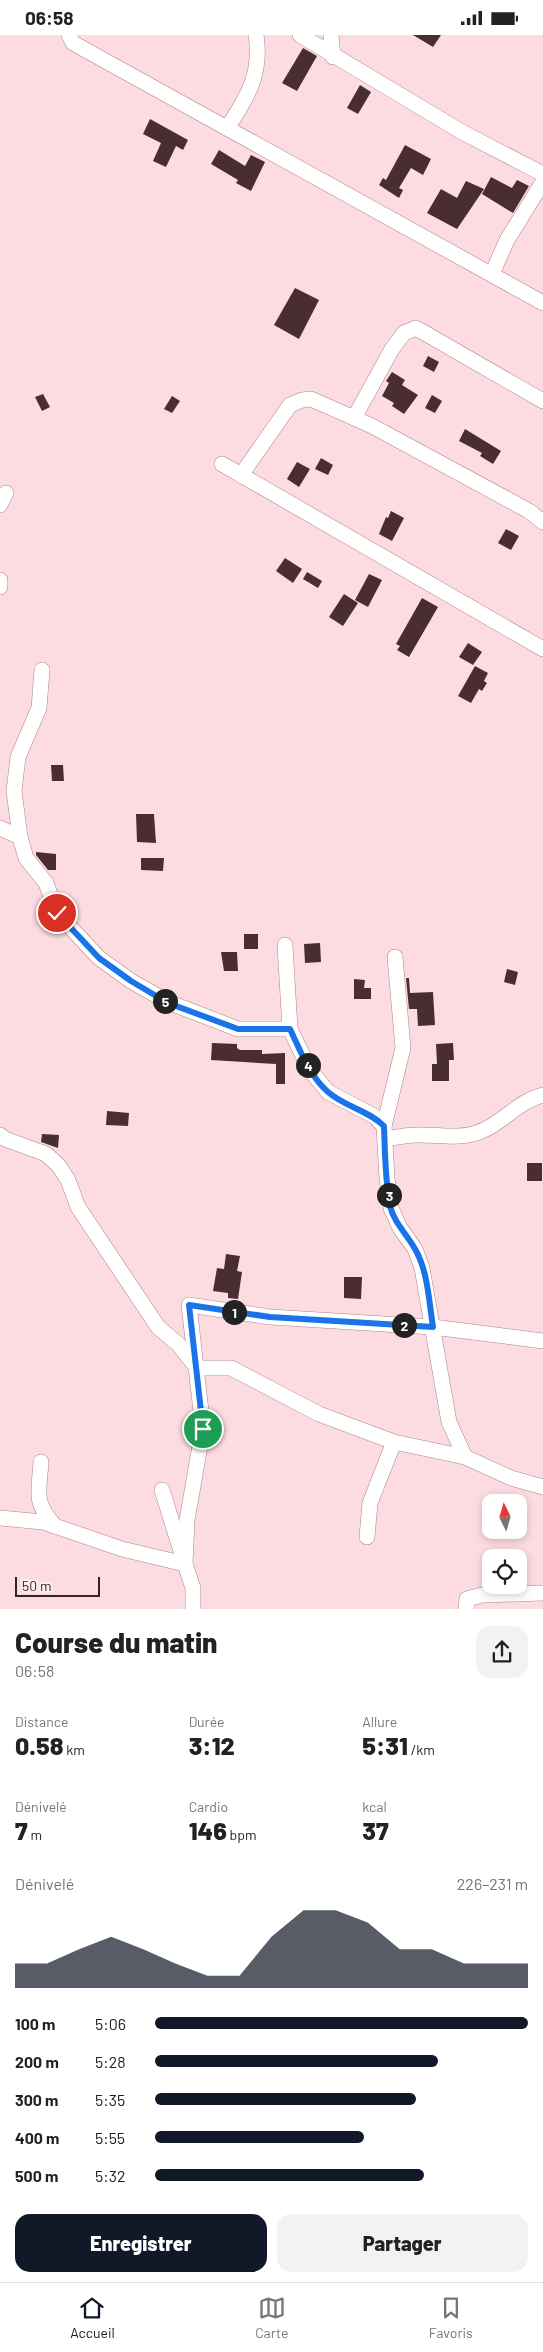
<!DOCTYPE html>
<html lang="fr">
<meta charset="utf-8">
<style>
:root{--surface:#fff;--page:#f2f2f2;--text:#222;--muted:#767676;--line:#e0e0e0;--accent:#111827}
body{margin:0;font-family:Barlow,sans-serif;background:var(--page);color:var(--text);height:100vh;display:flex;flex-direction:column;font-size:19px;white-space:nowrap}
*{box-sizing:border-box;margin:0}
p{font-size:16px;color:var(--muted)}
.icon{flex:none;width:28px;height:28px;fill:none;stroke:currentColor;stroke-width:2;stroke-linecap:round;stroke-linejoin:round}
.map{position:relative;height:1574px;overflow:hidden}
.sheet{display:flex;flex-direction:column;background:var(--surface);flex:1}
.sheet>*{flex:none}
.needle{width:32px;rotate:355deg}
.tools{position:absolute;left:482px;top:1459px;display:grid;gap:10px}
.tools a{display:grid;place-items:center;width:45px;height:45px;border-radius:10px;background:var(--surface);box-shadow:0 2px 8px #0003;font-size:25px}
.scale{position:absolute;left:15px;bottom:12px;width:85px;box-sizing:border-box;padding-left:5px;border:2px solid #332526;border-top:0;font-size:14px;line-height:18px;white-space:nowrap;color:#332526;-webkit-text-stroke:4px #feeef0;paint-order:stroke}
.pin{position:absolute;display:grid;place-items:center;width:42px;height:42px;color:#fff;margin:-21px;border:2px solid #fff;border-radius:50%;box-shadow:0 1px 5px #0007}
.km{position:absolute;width:25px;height:25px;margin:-12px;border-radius:50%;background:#222;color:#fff;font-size:14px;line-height:25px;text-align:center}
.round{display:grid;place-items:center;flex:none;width:52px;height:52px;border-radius:15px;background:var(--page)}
.overview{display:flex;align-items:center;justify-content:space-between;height:85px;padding:0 15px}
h1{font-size:28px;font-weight:800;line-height:38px}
.figures{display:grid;grid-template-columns:repeat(3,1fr);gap:8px;height:85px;padding:5px 15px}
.figures div{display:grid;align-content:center}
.figures b{font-size:25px;font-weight:800}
.figures small{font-size:14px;font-weight:400}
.figures p{font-size:14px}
.chart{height:140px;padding:10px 15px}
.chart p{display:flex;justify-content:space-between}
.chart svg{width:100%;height:90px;margin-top:5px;fill:var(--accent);opacity:.7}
.cta{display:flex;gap:10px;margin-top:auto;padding:10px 15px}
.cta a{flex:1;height:58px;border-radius:15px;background:var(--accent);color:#fff;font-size:20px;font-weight:800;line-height:58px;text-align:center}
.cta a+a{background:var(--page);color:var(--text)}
ul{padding:0 15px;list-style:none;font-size:16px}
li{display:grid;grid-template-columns:80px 60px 1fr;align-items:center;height:38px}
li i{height:12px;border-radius:6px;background:var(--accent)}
.status{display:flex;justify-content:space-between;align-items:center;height:35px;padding:0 25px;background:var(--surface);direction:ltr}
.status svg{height:14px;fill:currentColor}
.tabs{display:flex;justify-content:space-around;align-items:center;height:70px;border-top:1px solid var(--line);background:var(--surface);font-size:14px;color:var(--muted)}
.tabs a{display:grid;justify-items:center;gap:2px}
.tabs .current{color:var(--accent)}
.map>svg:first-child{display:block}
.building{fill:#4a2d31}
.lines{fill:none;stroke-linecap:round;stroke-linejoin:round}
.minor-casing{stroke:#aa868b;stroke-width:16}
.minor{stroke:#fff;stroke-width:15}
.route-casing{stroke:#fff;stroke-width:10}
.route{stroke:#1a73e8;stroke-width:6}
</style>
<div class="status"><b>06:58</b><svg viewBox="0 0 49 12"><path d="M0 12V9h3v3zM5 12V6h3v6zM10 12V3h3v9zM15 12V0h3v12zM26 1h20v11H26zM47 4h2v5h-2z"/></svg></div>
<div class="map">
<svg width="543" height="1575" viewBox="0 0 543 1575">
<rect width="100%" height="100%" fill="#fcdce0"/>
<!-- building -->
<g class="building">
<path d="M413,0H441L433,12Z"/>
<path d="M303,13L317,21L297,56L282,48Z"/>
<path d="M360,50L371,57L358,79L347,73Z"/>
<path d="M150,84L188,105L183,115L176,111L166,132L153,126L161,108L143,99Z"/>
<path d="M405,110L431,124L423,140L411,133L399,153L403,155L399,163L379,150L383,143L386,145Z"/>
<path d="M219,115L245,131L251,120L265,127L251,156L236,148L238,145L211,129Z"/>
<path d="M491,142L512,153L517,145L529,151L513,178L482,159Z"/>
<path d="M466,146L484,154L457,194L427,178L441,154L457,163Z"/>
<path d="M295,253L319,265L299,304L274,290Z"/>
<path d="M428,321L439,327L434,337L423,331Z"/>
<path d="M392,337L405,345L402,350L418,360L404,379L392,371L394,368L382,361L389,348L386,346Z"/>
<path d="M43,359L50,372L42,376L35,362Z"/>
<path d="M432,360L442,366L435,378L425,373Z"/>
<path d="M172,361L180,366L172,378L164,374Z"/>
<path d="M465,394L501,416L493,429L480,421L482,418L459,406Z"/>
<path d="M321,423L333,430L328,440L315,434Z"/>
<path d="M297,427L310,434L299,452L287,444Z"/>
<path d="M391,476L404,483L392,506L379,499L386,482L388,483Z"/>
<path d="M506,494L519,501L511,515L498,508Z"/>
<path d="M285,523L302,534L293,548L276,536Z"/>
<path d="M307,537L322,546L318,553L303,544Z"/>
<path d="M369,539L382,545L368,572L355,565Z"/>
<path d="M344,559L358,568L343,591L329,582Z"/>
<path d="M422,563L438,572L409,622L397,615L400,611L396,609Z"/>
<path d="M468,608L482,617L473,630L459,622Z"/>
<path d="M475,631L488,638L484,646L487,648L482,656L479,654L471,668L458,661Z"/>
<path d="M51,730H63L64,746H52Z"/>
<path d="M136,779H154L156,808L137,807Z"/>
<path d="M36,817L56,819V835H48L36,820Z"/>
<path d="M141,823H164L163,836L141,835Z"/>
<rect x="244" y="899" width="14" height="15"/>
<path d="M320,908L321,927L305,928L304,909Z"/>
<path d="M221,917H237L238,936H224Z"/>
<path d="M507,934L518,937L515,950L504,947Z"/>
<path d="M406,943H409L410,958L433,957L435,990L418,991L417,974H409Z"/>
<path d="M354,944L365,945L364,953H371V964H354Z"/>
<path d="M212,1008L237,1009V1013L240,1015H262V1019L285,1018V1049H276V1029L211,1025Z"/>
<path d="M453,1008L454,1025H449V1046H432V1029H437L436,1009Z"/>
<path d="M107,1076L129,1078L128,1091L106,1090Z"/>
<path d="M42,1099L59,1100L58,1113L41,1107Z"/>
<rect x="527" y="1128" width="15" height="18"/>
<path d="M226,1219L240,1221L237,1236L242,1237L238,1264L228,1263V1258L213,1256L217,1233L224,1234Z"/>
<path d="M344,1242H362L361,1264L344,1263Z"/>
</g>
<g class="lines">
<defs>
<g id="minor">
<path d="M69,0L73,8L543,268"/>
<path d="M300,0L462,97L543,139"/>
<path d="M331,0L333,22"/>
<path d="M227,93C248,62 262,38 256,0"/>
<path d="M492,239L507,205L543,147"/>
<path d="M354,383L392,314L404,298L416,293L543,366"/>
<path d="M222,429L543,614"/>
<path d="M241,440L290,370L302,365L311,364L372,391L529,476L543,487"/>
<path d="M0,470L6,458"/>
<path d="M0,545V552"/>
<path d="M42,635L39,673L18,722L14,756L20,802L26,823L46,848L57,878L99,923L131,946L168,967L238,994H290"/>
<path d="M0,793L20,802"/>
<path d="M285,910L290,994L310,1035L328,1057L374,1081L384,1091L387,1143L391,1173L400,1193L415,1214L422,1233L449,1387L465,1422"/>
<path d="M384,1091L403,1013L395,922"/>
<path d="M0,1100L5,1104L46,1119L59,1131L68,1145L78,1172L158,1292L178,1309L197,1333H231L319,1379L394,1407L465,1422L511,1443L543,1452"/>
<path d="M385,1104C395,1103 405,1100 416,1100C435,1099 454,1104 473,1099C500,1092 517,1066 543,1060"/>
<path d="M41,1427C39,1458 33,1467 55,1491"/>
<path d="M0,1483L43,1487L122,1514L185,1529L162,1455"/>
<path d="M367,1502L370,1468L394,1407"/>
<path d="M193,1575V1553L185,1529L187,1485L203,1394L189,1270L270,1282L433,1292L543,1306"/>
<path d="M466,1575L467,1564L482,1560L543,1558"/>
</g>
</defs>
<!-- minor casing -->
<use href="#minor" class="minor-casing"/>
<!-- minor -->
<use href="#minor" class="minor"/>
</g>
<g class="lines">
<defs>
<path id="route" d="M57,878L99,923L131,946L168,968L238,994H290C300,1015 310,1042 328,1057C345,1072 368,1075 384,1091C385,1117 385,1145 390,1171C394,1188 407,1199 415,1214C428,1236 429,1267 433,1292L270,1282L189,1270L203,1394"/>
</defs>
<!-- route casing -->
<use href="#route" class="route-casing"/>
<!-- route -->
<use href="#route" class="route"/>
</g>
</svg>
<div class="tools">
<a><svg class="needle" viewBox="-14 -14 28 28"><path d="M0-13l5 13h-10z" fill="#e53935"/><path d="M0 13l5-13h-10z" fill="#767676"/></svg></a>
<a><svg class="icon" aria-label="locate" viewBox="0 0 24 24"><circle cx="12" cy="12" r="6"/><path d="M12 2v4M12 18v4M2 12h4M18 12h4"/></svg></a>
</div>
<div class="scale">50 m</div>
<div class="pin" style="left:203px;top:1394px;background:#1e9e55"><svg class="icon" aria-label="arrive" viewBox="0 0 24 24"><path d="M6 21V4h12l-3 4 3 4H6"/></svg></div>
<div class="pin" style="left:57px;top:878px;background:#d93025"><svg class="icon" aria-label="check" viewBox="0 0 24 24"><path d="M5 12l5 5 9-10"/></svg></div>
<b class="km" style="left:234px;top:1277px">1</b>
<b class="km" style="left:404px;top:1290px">2</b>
<b class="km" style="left:389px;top:1160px">3</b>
<b class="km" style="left:308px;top:1030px">4</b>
<b class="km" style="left:165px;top:966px">5</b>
</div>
<section class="sheet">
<div class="overview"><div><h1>Course du matin</h1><p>06:58</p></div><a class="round"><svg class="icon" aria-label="share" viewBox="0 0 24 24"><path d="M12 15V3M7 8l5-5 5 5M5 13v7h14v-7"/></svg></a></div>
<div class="figures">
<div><p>Distance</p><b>0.58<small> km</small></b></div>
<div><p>Durée</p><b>3:12</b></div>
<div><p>Allure</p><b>5:31<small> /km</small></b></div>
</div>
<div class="figures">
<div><p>Dénivelé</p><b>7<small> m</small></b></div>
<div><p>Cardio</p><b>146<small> bpm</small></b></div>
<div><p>kcal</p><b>37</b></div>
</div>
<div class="chart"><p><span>Dénivelé</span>226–231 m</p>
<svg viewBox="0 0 160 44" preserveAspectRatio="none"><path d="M0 44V32L10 32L20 25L30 19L40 25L50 32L60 38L70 38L80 19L90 6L100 6L110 12L120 25L130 25L140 32L150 32L160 32V44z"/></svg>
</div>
<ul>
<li><b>100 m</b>5:06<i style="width:100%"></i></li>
<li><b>200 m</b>5:28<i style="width:76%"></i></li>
<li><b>300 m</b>5:35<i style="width:70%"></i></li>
<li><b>400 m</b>5:55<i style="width:56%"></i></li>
<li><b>500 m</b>5:32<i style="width:72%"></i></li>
</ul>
<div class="cta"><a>Enregistrer</a><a>Partager</a></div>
</section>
<nav class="tabs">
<a class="current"><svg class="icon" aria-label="home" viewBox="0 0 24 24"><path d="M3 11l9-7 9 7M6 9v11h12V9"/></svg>Accueil</a>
<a><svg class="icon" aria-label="map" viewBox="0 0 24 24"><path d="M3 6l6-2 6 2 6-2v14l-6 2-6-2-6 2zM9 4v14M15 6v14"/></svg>Carte</a>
<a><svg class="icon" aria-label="saved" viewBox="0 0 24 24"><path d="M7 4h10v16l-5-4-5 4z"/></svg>Favoris</a>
</nav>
